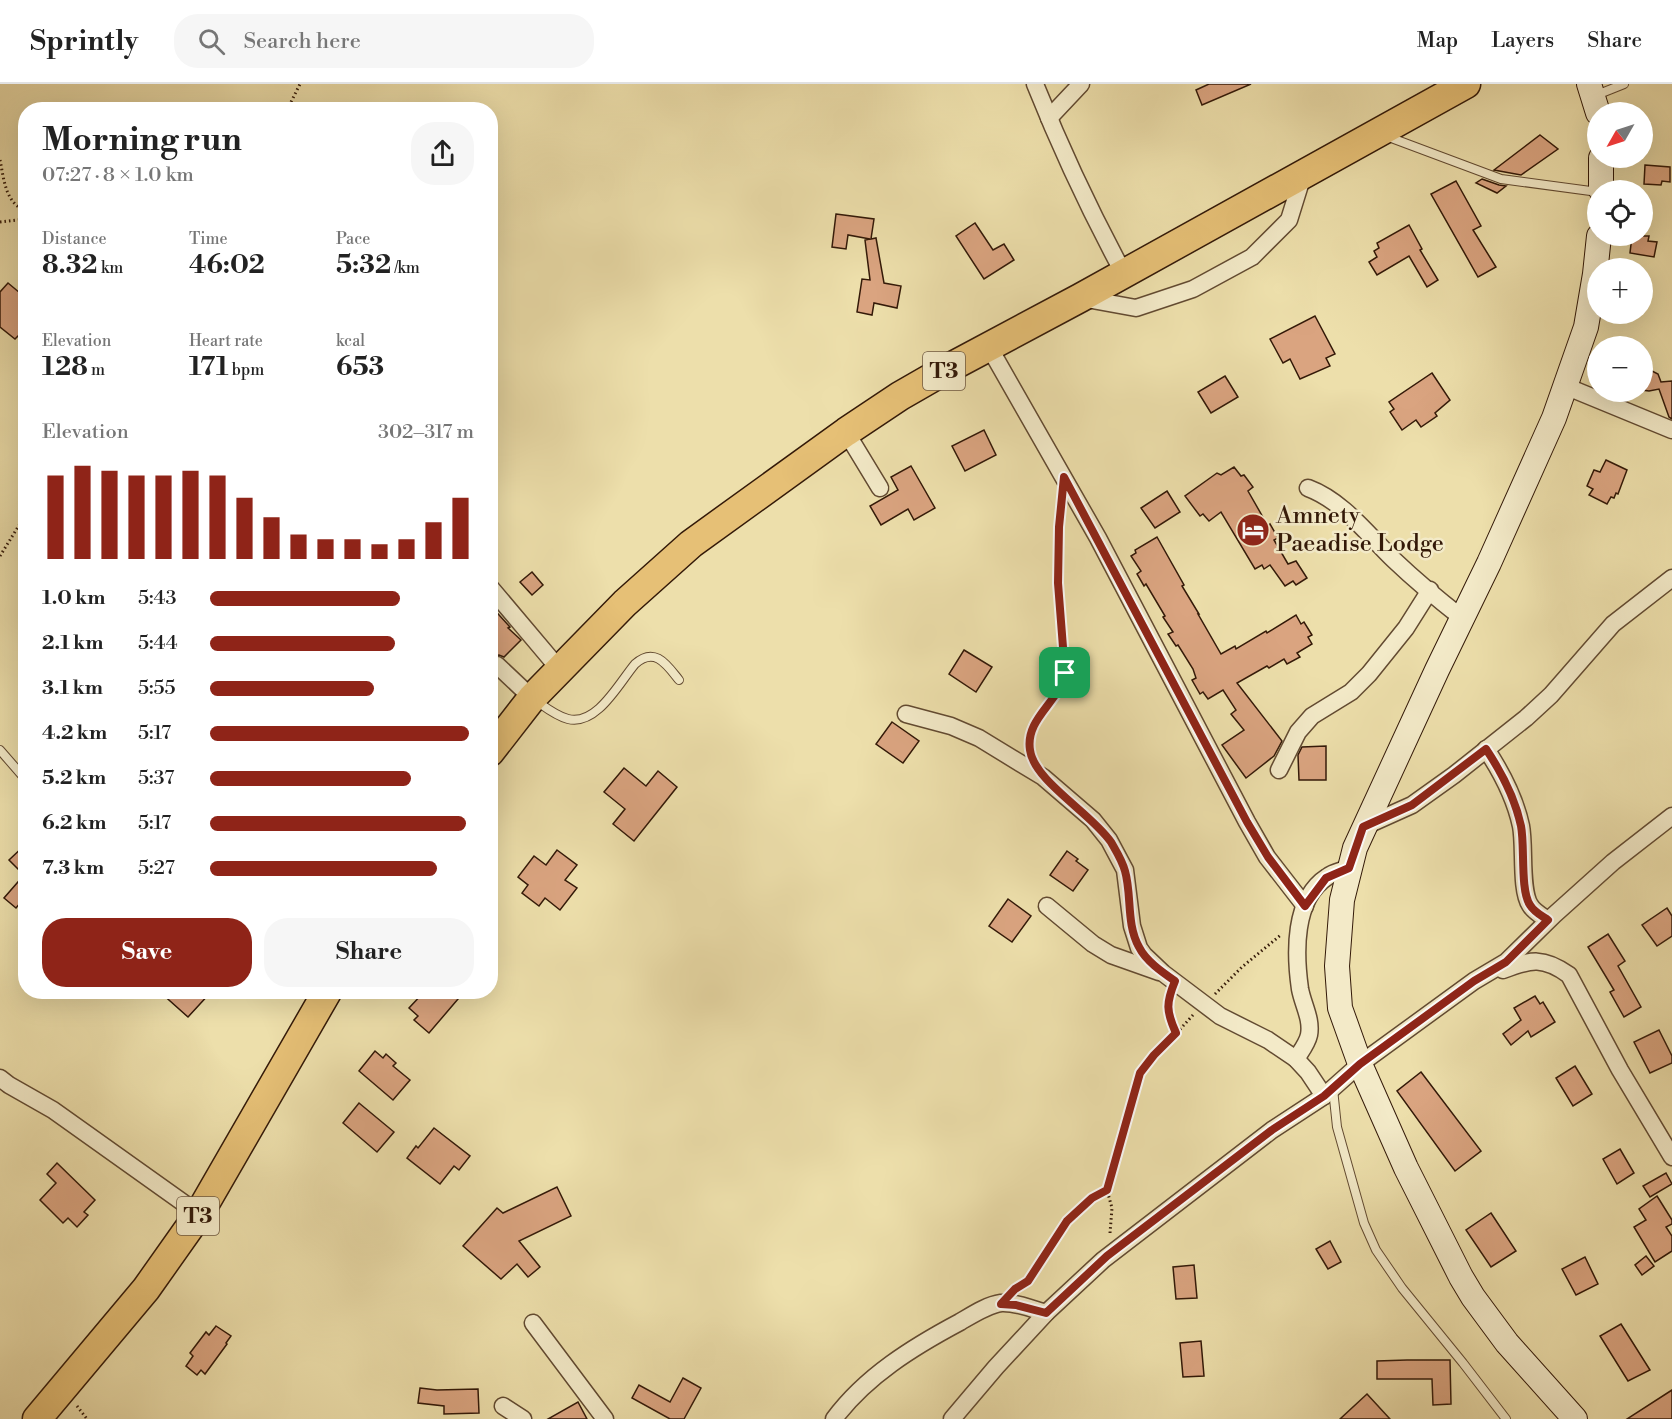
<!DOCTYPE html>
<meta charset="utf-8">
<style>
:root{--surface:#fff;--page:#f6f6f6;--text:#222;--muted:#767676;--line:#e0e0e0;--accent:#8f2418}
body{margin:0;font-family:"Libre Bodoni",serif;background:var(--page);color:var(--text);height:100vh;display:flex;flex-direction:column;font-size:22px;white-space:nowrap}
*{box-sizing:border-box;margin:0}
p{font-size:20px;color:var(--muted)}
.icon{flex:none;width:33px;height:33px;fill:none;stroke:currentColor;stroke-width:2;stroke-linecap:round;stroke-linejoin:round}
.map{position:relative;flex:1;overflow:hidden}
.panel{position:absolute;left:18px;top:18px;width:480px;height:897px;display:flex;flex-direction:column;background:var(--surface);border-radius:24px;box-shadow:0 6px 24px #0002}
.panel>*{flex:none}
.needle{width:39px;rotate:231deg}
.fabs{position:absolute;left:1587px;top:18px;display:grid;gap:12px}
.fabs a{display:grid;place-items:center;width:66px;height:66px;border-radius:50%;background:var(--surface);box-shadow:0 6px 24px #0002;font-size:30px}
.pin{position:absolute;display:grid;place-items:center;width:51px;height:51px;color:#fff;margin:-26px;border-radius:12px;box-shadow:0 3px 9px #0006}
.round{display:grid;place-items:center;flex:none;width:63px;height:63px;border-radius:24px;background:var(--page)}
.overview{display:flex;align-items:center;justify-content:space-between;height:102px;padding:0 24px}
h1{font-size:33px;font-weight:700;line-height:45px}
.metrics{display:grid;grid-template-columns:repeat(3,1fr);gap:9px;height:102px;padding:6px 24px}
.metrics div{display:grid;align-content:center}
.metrics b{font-size:26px;font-weight:700}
.metrics small{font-size:16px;font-weight:400}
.metrics p{font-size:16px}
.chart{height:168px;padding:12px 24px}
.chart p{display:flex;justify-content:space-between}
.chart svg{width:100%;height:108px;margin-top:6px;stroke:var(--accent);stroke-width:6}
.primary-button{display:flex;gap:12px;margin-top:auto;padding:12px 24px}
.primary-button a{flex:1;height:69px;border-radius:24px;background:var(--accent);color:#fff;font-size:24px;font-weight:700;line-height:69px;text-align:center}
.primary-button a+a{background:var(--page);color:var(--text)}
ul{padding:0 24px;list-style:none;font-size:20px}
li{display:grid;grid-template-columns:96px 72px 1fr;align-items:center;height:45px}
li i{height:15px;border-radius:8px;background:var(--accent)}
header{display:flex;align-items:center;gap:36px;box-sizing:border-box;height:84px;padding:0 30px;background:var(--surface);border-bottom:2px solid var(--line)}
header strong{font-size:28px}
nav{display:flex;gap:33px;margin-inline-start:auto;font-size:21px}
.search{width:420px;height:54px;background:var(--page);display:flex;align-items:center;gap:15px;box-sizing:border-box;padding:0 21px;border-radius:24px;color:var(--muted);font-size:22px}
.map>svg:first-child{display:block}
.building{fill:#daa480;stroke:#331908;stroke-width:1.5}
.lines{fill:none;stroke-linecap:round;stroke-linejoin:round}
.service-casing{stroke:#624a31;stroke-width:10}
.minor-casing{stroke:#624a31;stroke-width:19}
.secondary-casing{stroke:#331908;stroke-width:26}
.trunk-casing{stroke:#331908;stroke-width:31}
.path{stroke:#331908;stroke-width:3;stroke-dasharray:1.5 3;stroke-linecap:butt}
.service{stroke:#f3eac8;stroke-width:8}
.minor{stroke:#f3eac8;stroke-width:16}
.secondary{stroke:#f3eac8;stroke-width:24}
.trunk{stroke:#e6c076;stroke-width:28}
.route-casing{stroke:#fff;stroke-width:12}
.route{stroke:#8f2418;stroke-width:8}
.labels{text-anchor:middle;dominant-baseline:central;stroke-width:5;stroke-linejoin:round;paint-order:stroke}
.shield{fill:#f3eac8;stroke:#6d5842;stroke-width:1.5}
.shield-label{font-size:22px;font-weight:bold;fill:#331908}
.poi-label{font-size:24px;fill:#331908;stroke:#f3eac8;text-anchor:start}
</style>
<header>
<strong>Sprintly</strong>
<div class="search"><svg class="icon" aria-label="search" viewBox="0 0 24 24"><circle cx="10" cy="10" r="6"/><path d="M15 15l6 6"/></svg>Search here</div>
<nav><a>Map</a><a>Layers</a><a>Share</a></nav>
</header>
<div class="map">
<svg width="1672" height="1335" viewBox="0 0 1672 1335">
<rect width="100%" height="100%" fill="#eddfab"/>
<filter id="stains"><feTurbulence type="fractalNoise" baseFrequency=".00333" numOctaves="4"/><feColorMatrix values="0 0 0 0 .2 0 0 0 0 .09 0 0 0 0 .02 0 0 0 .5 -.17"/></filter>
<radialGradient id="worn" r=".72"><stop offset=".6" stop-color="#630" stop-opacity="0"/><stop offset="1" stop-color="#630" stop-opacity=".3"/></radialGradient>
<!-- building -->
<g class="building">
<path d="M1209,0H1251L1202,21L1196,6Z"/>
<path d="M1540,51L1558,65L1521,91L1494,86Z"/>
<path d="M1645,81L1670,83V98L1662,97L1661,101L1644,100Z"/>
<path d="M1482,95L1499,101L1506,102L1497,109L1476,99Z"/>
<path d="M1456,97L1481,142L1473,146L1496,183L1478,193L1431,110Z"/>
<path d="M836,130L874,135L871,155L876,154L884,199L901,202L897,224L874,219L872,231L857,228L862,195L870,196L865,156L870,155L848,151L846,165L832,163Z"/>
<path d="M975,139L993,166L1004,160L1014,176L984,195L956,152Z"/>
<path d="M1409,141L1422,165L1420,166L1438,196L1427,203L1409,172L1377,191L1369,178L1377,173L1374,167L1379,164L1377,159Z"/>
<path d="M1632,152H1649L1648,157L1657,158L1654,173L1630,169Z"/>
<path d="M8,199L26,214V244L15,255L0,243V208Z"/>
<path d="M1315,232L1335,270L1326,274L1330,282L1300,295L1290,275L1283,279L1270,255Z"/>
<path d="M1650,286L1658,290L1661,298L1672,297V335L1669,333L1659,305L1649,307L1642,306V287Z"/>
<path d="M1432,289L1450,316L1435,329L1437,332L1421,343L1416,336L1402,346L1390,328L1394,325L1389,318Z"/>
<path d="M1225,292L1238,313L1211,329L1198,308Z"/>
<path d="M984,346L996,371L965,387L952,362Z"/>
<path d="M1606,376L1627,386L1618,410L1616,409L1614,414L1611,413L1607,420L1589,411L1593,405L1587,402L1594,386L1600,388Z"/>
<path d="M911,382L935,424L914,436L908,425L881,441L870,422L898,406L891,393Z"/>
<path d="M1234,383L1241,392L1244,391L1253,403L1248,407L1268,442L1270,440L1278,454L1274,456L1288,480L1296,477L1307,494L1296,501L1293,497L1285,502L1270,481L1264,485L1262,481L1255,485L1221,428L1209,437L1203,430L1200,432L1185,412L1217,389L1221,391Z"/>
<path d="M1167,407L1180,428L1155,444L1141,424Z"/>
<path d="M1157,453L1184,501L1182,502L1199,530H1198L1221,570L1235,562L1236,565L1266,547L1267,549L1296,531L1301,540L1304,538L1312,551L1308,553L1312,560L1297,569L1300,573L1287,580L1284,575L1269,584L1267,582L1237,599L1282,657L1274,672L1246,694L1222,661L1244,646L1231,630L1236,626L1223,606L1208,615L1203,608L1200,610L1192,596L1196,594L1193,585L1178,561L1176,562L1168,550L1173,548L1163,533L1165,532L1146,500L1144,502L1137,490L1141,487L1131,472L1136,469L1135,466Z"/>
<path d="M532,488L543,501L532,511L520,498Z"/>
<path d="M490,521L510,543L508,544L521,556L504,573L499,571L490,573V567L496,561L490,556Z"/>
<path d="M964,566L992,583L976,608L949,590Z"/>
<path d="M892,638L919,657L903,679L876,660Z"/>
<path d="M1326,662V696H1299L1298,671L1302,663Z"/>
<path d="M624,684L646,702L658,687L677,703L634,757L613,740L625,725L604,708Z"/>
<path d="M26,760V812L16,824L4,814L24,791L9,776Z"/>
<path d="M557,766L577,781L565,796L577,804L560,826L545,814L539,822L522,809L528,801L518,793L534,772L546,781Z"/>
<path d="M1067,767L1078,775L1076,777L1088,786L1073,807L1050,791Z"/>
<path d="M1008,815L1031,832L1012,858L989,842Z"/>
<path d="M1667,824L1672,832V852L1657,862L1642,841Z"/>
<path d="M1608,850L1625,877L1618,882L1641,923L1624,933L1610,908L1614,906L1588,863Z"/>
<path d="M160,908H211L188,933Z"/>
<path d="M424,908H464L429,949L414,936L418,932L409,924Z"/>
<path d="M1535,912L1540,920L1543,918L1555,938L1531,953L1528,947L1511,961L1503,950L1521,936L1514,924Z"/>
<path d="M1659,946L1672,972V979L1650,989L1634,958Z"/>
<path d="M375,967L383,974L386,970L396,979L393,982L410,996L393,1016L359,987Z"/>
<path d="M1575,982L1592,1010L1573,1022L1556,994Z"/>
<path d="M1421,988L1481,1067L1455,1087L1397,1007Z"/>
<path d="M359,1019L394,1048L377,1068L343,1039Z"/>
<path d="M434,1044L470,1072L459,1086L454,1082L440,1100L407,1074L416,1062L418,1064Z"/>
<path d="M1620,1065L1634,1089L1617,1100L1603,1075Z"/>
<path d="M57,1079L95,1116L84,1128L88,1131L77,1143L68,1134L63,1139L40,1116L56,1099L47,1090Z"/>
<path d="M1666,1089L1672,1100L1650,1113L1643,1102Z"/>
<path d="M557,1103L571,1132L519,1157L540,1183L528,1193L517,1180L501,1195L463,1162L497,1124L503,1129Z"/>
<path d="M1657,1112L1672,1136V1140L1666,1143L1672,1152V1167L1655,1178L1634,1143L1646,1136L1639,1125Z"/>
<path d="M1491,1129L1516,1167L1491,1183L1466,1146Z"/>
<path d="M1330,1157L1341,1178L1328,1185L1316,1165Z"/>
<path d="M1646,1172L1654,1182L1642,1191L1635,1181Z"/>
<path d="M1585,1173L1598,1200L1576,1211L1562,1185Z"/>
<path d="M1194,1181L1197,1214L1176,1215L1173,1183Z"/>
<path d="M1621,1240L1650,1286L1628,1297L1600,1252Z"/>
<path d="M216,1242L231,1252L226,1259L227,1260L205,1290L201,1286L197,1291L186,1282L193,1272L190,1269L206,1248L209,1251Z"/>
<path d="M1201,1257L1204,1292L1183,1293L1180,1259Z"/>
<path d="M1407,1276H1450L1451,1320L1433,1321L1432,1295H1377V1277Z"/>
<path d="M683,1294L701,1304L684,1335H670L632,1314L639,1301L670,1318Z"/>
<path d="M420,1304L437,1306L478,1305L479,1329L444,1330V1322L418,1319Z"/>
<path d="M1672,1306V1335H1627Z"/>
<path d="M1367,1310L1390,1335H1340Z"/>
<path d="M578,1318L587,1335H548Z"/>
</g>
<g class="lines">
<defs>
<g id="service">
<path d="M1594,12L1624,0"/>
<path d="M1386,52L1501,95L1598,108"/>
<path d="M535,616C545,623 556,632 568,635C597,642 619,599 635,580C655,562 667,581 679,596"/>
<path d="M0,666L26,696"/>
<path d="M1333,1005L1337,1043L1364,1139L1376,1166L1402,1204L1463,1279L1506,1335"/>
</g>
<g id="minor">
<path d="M1035,0C1061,65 1091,129 1124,190"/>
<path d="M1049,34L1081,0"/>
<path d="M1081,214L1136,224L1193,205L1252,173L1289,136L1303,91"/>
<path d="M989,263L1098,454L1247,738L1267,773L1305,822"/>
<path d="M1565,302L1672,346"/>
<path d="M846,348L880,404"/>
<path d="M1308,404C1343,417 1368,451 1394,476C1415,496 1439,516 1462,534"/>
<path d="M490,503L560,586"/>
<path d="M497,581L532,614"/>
<path d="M906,630L951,642L979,654L1043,693L1093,736L1109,756L1125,786L1132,842L1139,864L1144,871L1163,889L1220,932L1268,956L1296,975L1308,988L1324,1012"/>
<path d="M1486,665C1502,689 1515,714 1521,742C1525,762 1520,806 1530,821C1534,828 1542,832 1548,836"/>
<path d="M1279,686L1298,648L1312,632L1351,608L1369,590L1406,544L1430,506"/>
<path d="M1363,743L1412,721L1454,691L1526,634L1551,611L1613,540L1672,494"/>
<path d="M1047,822L1093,860L1111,871L1159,888"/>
<path d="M1503,886C1531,875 1544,873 1569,891L1620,986L1672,1073"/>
<path d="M1296,975C1301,967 1307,960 1309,951C1312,935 1303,921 1300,905C1295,870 1293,815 1327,793C1333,788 1341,787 1349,784"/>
<path d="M0,994L9,1001L53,1026L199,1130"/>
<path d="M533,1239L605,1335"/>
<path d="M503,1322L523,1335"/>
<path d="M834,1335C866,1292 913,1263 960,1238C972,1231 987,1221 1001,1219C1016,1218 1032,1225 1046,1229"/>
<path d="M952,1335L996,1283L1046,1229L1103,1176L1272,1046L1324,1012L1360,980L1474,897L1506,878L1554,831L1613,778L1672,732"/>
</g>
<g id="secondary">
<path d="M1589,0L1598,29"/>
<path d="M1601,106V74"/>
<path d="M1575,1335L1507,1259L1473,1213L1461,1193L1406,1084L1360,980L1340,924L1337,882L1342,816L1355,764L1437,586L1489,479L1554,334L1586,243L1595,190L1599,152"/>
</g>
<g id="trunk">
<path d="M490,668L532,614L625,519L691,460L846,348L900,312L947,285L1080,214L1466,0"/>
<path d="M37,1335L146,1205L199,1130L327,908"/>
</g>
</defs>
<!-- service casing -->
<use href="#service" class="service-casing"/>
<!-- minor casing -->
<use href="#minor" class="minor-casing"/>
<!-- secondary casing -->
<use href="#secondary" class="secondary-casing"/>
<!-- trunk casing -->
<use href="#trunk" class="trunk-casing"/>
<!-- path -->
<g class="path">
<path d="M287,26L300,0"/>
<path d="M0,76C4,95 5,119 26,127"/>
<path d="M0,138L26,135"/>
<path d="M26,318C21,333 22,345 26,360"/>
<path d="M0,472L26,430"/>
<path d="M1030,667C1028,629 1059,620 1065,589L1058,499L1060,423"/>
<path d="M1215,910L1242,883L1282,850"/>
<path d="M1169,914L1168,926L1176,949"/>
<path d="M1110,1149L1112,1124L1107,1106L1119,1059L1132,1023L1140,989L1153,971L1164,963L1193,931"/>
<path d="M1018,1204C1040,1191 1050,1159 1066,1139C1076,1126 1092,1115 1106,1106"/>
<path d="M77,1322L87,1335"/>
</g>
<!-- service -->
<use href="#service" class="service"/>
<!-- minor -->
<use href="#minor" class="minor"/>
<!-- secondary -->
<use href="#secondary" class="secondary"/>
<!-- trunk -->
<use href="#trunk" class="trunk"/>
</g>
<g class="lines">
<defs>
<path id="route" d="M1064,393L1247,738L1268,773L1305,822L1326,794L1349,784L1363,743L1412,721L1486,665C1502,689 1515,714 1521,742C1525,762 1520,806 1530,821C1534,828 1542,832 1548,836L1506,878L1474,897L1360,980L1324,1012L1272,1046L1107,1172L1046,1229L1016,1221L1001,1220L1015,1205L1028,1197L1067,1137L1092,1114L1107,1106L1140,989L1154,971L1176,949C1166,927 1166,919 1175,897C1162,888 1146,877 1139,863C1126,840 1132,811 1125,787C1122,776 1116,767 1111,758C1091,729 1034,697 1030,666C1025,634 1060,618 1065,589L1058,499L1059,443Z"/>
</defs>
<!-- route casing -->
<use href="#route" class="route-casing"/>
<!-- route -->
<use href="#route" class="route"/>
</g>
<!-- icons -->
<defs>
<symbol id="hotel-disc" viewBox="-11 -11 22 22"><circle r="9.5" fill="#8f2418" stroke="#f3eac8"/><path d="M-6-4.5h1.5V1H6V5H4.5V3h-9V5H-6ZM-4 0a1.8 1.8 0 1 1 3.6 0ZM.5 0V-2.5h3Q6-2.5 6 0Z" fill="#fff"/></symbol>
</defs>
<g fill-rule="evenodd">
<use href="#hotel-disc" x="1234" y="427" width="38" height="38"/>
</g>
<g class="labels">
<!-- shield labels -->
<g class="shield">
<rect x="923" y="268" width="42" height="38" rx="4.5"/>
<rect x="177" y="1113" width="42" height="38" rx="4.5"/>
</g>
<g class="shield-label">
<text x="944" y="287">T3</text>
<text x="198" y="1132">T3</text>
</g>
<!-- poi labels -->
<g class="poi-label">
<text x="1276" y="432">Amnety<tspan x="1276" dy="28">Paeadise Lodge</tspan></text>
</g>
</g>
<rect width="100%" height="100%" filter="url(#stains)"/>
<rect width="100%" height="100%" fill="url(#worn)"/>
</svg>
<div class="fabs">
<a><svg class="needle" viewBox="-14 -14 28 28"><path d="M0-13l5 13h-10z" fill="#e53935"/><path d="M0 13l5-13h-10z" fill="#767676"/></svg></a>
<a><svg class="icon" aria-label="locate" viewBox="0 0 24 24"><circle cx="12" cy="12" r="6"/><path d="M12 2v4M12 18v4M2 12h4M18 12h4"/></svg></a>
<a>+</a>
<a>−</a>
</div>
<div class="pin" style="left:1065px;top:589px;background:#1e9e55"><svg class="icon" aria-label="arrive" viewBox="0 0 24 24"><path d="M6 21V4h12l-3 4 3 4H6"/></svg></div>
<section class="panel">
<div class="overview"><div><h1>Morning run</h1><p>07:27 · 8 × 1.0 km</p></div><a class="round"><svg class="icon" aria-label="share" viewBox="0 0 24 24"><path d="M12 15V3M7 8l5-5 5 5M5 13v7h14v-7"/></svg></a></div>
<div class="metrics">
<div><p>Distance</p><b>8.32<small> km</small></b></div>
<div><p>Time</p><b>46:02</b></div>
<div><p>Pace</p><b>5:32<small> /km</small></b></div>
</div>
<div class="metrics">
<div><p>Elevation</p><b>128<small> m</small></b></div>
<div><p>Heart rate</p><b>171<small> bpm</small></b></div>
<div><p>kcal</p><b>653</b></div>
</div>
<div class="chart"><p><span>Elevation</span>302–317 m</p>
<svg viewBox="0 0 160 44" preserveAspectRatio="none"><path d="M5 44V10M15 44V6M25 44V8M35 44V10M45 44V10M55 44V8M65 44V10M75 44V19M85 44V27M95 44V34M105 44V36M115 44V36M125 44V38M135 44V36M145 44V29M155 44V19"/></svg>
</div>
<ul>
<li><b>1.0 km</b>5:43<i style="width:72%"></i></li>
<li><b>2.1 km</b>5:44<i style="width:70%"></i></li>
<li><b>3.1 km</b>5:55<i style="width:62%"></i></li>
<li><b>4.2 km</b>5:17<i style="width:98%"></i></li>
<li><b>5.2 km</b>5:37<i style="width:76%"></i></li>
<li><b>6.2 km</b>5:17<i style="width:97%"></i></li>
<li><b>7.3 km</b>5:27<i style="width:86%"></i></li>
</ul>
<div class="primary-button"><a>Save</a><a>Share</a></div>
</section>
</div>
